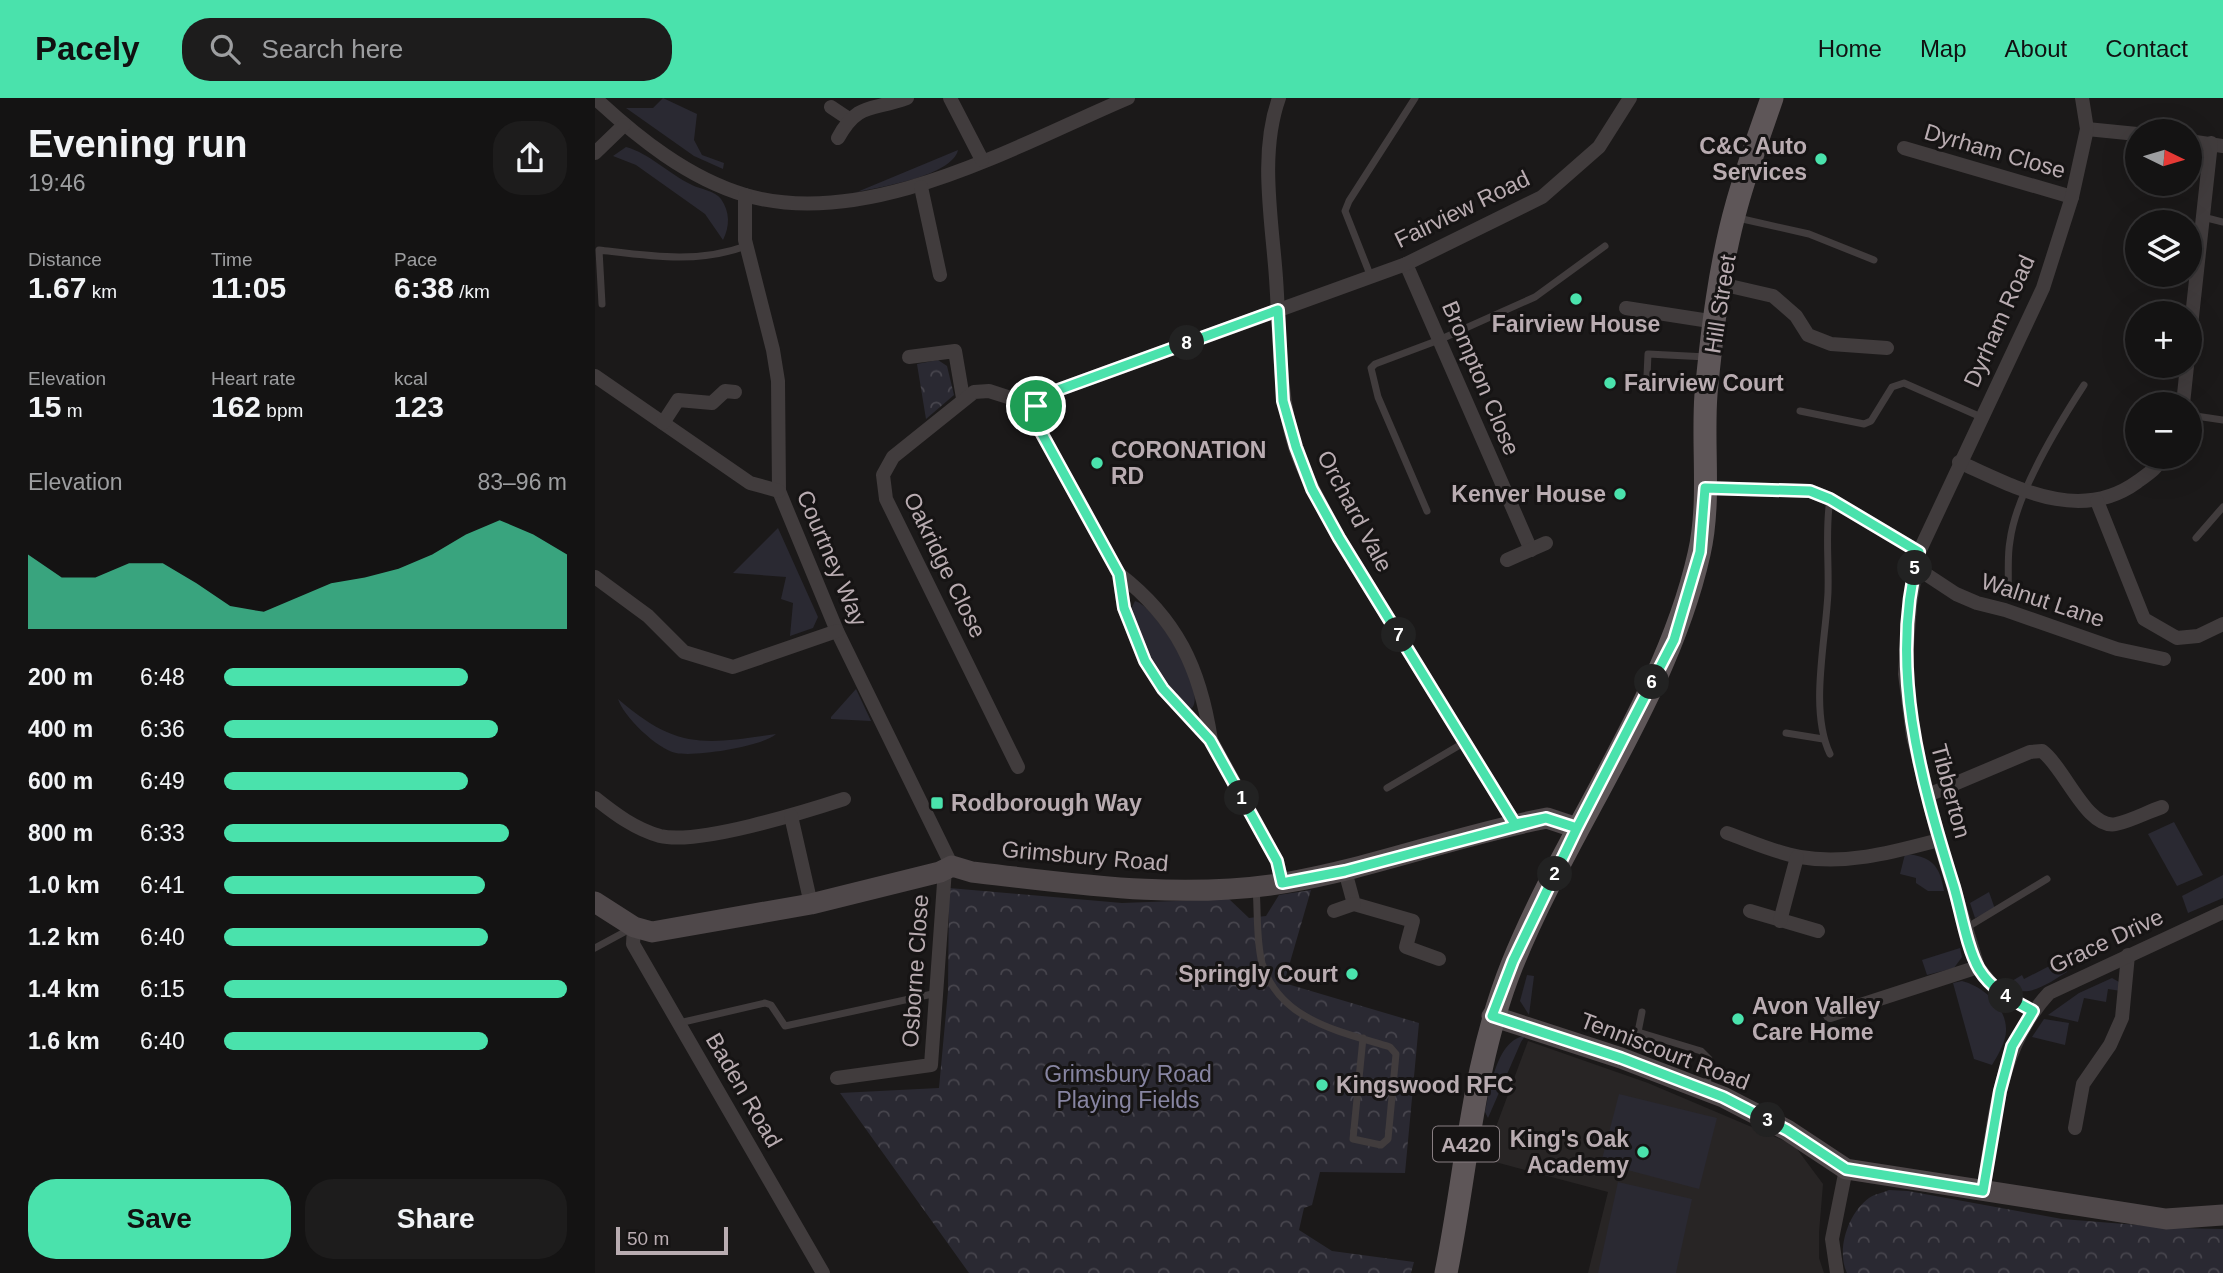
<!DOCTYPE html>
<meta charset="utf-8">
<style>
:root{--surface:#141313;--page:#1d1c1c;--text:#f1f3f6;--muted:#9d9ea0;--line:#333233;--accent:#4ae2ac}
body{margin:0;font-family:Helvetica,sans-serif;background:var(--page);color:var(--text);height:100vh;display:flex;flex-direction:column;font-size:26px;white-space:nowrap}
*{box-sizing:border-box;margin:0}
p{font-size:23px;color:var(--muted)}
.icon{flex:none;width:38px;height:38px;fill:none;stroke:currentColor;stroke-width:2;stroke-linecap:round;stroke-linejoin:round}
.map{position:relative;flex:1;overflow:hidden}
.details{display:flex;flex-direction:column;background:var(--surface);width:595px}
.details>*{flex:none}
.needle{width:46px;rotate:95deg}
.fabs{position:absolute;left:1530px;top:21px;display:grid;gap:14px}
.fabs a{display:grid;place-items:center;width:77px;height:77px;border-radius:50%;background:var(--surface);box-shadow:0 7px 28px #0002,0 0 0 2px var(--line);font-size:35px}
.scale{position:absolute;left:21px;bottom:18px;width:112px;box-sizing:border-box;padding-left:7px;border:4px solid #b9acb1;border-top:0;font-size:19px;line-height:24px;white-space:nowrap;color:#b9acb1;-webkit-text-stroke:5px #161414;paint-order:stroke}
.pin{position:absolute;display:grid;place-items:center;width:60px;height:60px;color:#fff;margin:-30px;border:4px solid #fff;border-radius:50%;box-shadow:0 2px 7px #0007}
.km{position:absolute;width:35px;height:35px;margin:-18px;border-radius:50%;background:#222;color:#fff;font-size:19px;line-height:35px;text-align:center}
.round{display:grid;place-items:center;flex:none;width:74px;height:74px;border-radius:28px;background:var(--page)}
.headline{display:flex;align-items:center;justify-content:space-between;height:119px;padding:0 28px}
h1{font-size:38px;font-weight:800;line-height:52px}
.metrics{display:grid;grid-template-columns:repeat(3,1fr);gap:10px;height:119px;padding:7px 28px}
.metrics div{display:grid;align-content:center}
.metrics b{font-size:30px;font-weight:800}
.metrics small{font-size:19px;font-weight:400}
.metrics p{font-size:19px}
.chart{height:196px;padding:14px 28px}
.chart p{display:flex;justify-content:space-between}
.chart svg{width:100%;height:126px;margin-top:7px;fill:var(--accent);opacity:.7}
.cta{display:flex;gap:14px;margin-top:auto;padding:14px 28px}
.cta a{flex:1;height:80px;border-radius:28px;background:var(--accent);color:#111;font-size:28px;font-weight:800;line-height:80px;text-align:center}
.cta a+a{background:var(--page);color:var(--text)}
ul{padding:0 28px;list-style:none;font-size:23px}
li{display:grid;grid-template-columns:112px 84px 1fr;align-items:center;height:52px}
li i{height:18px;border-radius:9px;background:var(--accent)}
header{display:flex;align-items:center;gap:42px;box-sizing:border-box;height:98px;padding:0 35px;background:var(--accent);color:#111}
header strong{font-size:33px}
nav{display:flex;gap:38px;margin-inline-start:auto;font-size:24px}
.search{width:490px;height:63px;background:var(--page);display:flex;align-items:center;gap:18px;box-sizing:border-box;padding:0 24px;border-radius:28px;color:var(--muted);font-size:26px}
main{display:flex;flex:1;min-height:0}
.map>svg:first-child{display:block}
.built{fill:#282525}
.grass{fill:#2a2932}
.forest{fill:url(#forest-crowns)}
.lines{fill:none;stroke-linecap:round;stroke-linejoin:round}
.lane{stroke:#413c3d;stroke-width:7}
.street{stroke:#413c3d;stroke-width:14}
.secondary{stroke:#4f484a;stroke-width:21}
.primary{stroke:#5e5658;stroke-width:23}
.route-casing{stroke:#fff;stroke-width:14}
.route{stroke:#4ae2ac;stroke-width:9}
.poi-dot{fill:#4ae2ac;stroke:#161414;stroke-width:2.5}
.labels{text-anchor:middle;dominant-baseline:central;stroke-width:6;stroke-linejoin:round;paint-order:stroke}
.shield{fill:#161414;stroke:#887e82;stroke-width:2}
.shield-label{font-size:21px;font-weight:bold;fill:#b9acb1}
.poi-label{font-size:23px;font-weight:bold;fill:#b9acb1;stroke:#161414;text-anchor:start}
.street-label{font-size:23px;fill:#b9acb1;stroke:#161414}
.park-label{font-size:23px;fill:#8785a2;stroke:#161414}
</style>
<header>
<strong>Pacely</strong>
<div class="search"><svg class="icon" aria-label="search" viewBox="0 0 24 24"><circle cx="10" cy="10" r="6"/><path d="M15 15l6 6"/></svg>Search here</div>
<nav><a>Home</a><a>Map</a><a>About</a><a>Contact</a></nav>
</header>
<main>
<section class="details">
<div class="headline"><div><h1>Evening run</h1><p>19:46</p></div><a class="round"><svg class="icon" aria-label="share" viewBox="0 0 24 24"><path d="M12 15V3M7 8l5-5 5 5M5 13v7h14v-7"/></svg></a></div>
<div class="metrics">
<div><p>Distance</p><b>1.67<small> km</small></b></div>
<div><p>Time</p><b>11:05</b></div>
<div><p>Pace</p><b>6:38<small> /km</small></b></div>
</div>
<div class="metrics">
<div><p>Elevation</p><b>15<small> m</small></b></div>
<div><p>Heart rate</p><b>162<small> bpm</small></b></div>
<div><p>kcal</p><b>123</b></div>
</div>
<div class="chart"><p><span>Elevation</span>83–96 m</p>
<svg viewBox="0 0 160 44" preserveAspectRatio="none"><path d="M0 44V18L10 26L20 26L30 21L40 21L50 28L60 36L70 38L80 33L90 28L100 26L110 23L120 18L130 11L140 6L150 11L160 18V44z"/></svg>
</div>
<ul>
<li><b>200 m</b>6:48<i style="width:71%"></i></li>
<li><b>400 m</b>6:36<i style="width:80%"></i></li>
<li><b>600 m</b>6:49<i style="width:71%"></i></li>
<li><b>800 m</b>6:33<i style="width:83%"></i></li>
<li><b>1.0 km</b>6:41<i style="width:76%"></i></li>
<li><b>1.2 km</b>6:40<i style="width:77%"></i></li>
<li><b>1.4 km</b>6:15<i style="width:100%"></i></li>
<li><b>1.6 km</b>6:40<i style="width:77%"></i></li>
</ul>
<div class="cta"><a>Save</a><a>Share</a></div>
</section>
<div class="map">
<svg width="1628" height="1175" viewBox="0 0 1628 1175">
<defs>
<pattern id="forest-crowns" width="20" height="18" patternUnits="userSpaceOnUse" patternTransform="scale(1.75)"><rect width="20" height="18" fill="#2a2932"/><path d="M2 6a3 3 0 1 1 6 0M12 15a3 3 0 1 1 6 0" fill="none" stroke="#47454d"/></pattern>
</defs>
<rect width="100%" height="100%" fill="#1b1919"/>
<!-- built -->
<path class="built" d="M933,943L1053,985L1199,1047L1228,1086L1224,1135V1160L1229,1175H993L1013,1094L889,1061Z"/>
<!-- grass -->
<g class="grass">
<path d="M68,0L102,16L99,42L107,57L129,65L128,71L99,58L31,10H58Z"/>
<path d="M31,49C54,55 74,76 97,87C105,91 120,93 126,101C135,114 135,128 128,142L110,116L41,67L18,58Z"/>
<path d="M363,52C357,78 286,89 262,94Z"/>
<path d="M183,430L223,519L218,530L195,538L198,505L186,501L191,479L138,475Z"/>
<path d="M540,503C561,508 612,593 597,610L592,609C566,579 546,548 537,509Z"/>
<path d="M261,591L276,623L236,621V619Z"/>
<path d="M23,601C81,651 108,647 181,636C167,649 100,659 81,655C62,651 28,618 23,601Z"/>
<path d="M1579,724L1608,777L1582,788L1553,736Z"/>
<path d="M1310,756C1336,758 1345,767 1349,793H1333L1321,785V780L1305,776Z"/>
<path d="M1628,777V800L1593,815L1587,798Z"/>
<path d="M1394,794L1400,811L1380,820L1375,805Z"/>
<path d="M1365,850L1367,859L1359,870L1332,877L1327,862Z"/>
<path d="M1466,862L1472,874C1455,884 1430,904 1412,886L1427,877L1429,881Z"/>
<path d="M932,877L939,878L934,917L925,903Z"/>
<path d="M1517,880L1524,884L1526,893L1513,891L1511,904L1489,900L1483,924L1453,917L1484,895Z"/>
<path d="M1367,883C1387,888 1410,907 1411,930C1412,942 1403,957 1397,967L1379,961L1358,885Z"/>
<path d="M1449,921L1474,925L1470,947L1437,939Z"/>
<path d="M930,938L926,944L893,1020L890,1014C895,991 902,941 930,938Z"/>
<path d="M1024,996L1122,1020L1104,1091L1006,1065Z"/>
<path d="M1023,1084L1097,1101L1081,1175H1003Z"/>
</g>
<!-- forest -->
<g class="forest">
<path d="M343,262L352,268L359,297L331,321L322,266Z"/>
<path d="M354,790L527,805L634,801L654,820L671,818L684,797L716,792L689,885L824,925L810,1075L725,1074L717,1107L709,1110L704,1132L737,1153L819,1164L816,1175H374L245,995L344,990L353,893Z"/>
<path d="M1294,1092L1313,1093L1467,1121L1580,1130L1628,1131V1175H1252C1241,1152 1253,1115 1274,1100C1279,1096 1288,1095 1294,1092Z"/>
</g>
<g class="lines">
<!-- lane -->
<g class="lane">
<path d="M1608,119L1628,124"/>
<path d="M1143,120L1214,136L1279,162"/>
<path d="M776,179L750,113L754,103L820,0"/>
<path d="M7,206L4,152C55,158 102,166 151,148"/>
<path d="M1052,278L1053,256L1112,259"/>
<path d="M1205,313L1269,326L1276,323L1297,289L1309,285L1386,319"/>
<path d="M1594,317L1628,322"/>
<path d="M1235,401C1230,432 1234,462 1233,494C1231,542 1214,612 1235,656"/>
<path d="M832,413L783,299L776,270L780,266L844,242L940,199L1010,148"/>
<path d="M1601,440L1628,409"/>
<path d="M1413,492C1414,476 1412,459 1415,443C1421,395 1463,327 1489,287"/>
<path d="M1191,635L1228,641"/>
<path d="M792,690L870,644"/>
<path d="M661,790C663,813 661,842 667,865C684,922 743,933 795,949L801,956L793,1041L786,1047L758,1041L768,940"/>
<path d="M1371,830L1452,781"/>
<path d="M0,850L35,831"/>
<path d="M1047,914L1043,934L1106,953L1114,961L1115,974L1111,988"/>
<path d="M84,925L170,905L176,907L190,928L342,895"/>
</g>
<!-- street -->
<g class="street">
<path d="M0,0C43,40 93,80 150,97C273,133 422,47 533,0"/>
<path d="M355,0L387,62"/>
<path d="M684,0C664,56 677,122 681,180C685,236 683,294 700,349C711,381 728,410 744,440L920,726"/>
<path d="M236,9L254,21"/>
<path d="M1492,31L1542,36"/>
<path d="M243,40C263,3 278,13 312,0"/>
<path d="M1594,43L1628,48"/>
<path d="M1309,50L1477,99"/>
<path d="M0,55L29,27"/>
<path d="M326,89L345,177"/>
<path d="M150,97V142L178,252L183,283L184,393L242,533L357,768"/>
<path d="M811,166L936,452"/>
<path d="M1126,186L1178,198L1201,218L1213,237L1236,246L1292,250"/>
<path d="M1031,210L1121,224"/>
<path d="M1594,246L1616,45"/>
<path d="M314,259L360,253L368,300"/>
<path d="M0,278L155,385L184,393"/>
<path d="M1588,306L1592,268"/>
<path d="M68,325L83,302L117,305L130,293L140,294"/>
<path d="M1364,364C1420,389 1484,426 1542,384C1553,376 1562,370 1569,359"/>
<path d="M1110,390L1215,393L1235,401L1324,454"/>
<path d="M1502,403L1549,521L1582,540L1603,538L1628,526"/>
<path d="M912,462L951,445"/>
<path d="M1320,469L1361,496L1382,505L1410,512L1522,551L1569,561"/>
<path d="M524,476C582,521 605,570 616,642"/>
<path d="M0,479L53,518L89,554L138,569L242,533"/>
<path d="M423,669L291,401L288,377L298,359L379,294L394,293L441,308"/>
<path d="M1333,697L1435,654L1447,653C1470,670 1492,732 1521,726C1536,723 1552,714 1567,709"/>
<path d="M0,700C20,716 40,731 65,738C103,747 209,714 249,701"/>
<path d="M196,718L216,806"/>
<path d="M1132,735C1155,743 1181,755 1205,759C1253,767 1298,754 1344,742"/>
<path d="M750,773L759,806L818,823L811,849L844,861"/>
<path d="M687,785L682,763L616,642L568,591L550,563L529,510L524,476L441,325V308L452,296L811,166L947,99L1004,49L1035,0"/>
<path d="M739,813L759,806"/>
<path d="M1155,813L1223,833"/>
<path d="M1185,823L1202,759"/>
<path d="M39,829L38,846L228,1175"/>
<path d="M1438,913L1403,894L1383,869L1344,742L1318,638L1310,576L1315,506L1324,454L1448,190L1477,99L1492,31L1487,0"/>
<path d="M1235,917L1383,869"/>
<path d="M242,980L336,967L350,771"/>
<path d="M1480,1030L1488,986L1515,947L1527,920L1533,857"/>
<path d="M1388,1093C1400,1022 1403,950 1454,895L1628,814"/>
<path d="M1242,1175L1237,1141L1251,1071"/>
</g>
<!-- secondary -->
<g class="secondary">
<path d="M0,804L39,829L57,834L216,806L345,774L357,768L377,774C481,786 584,802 689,785C778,770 863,737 952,720L982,730"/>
<path d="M897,918L1026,960L1128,999L1192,1032L1251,1071L1571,1121L1628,1117"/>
</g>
<!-- primary -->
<path class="primary" d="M851,1175C872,1071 877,967 917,867C972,730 1072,599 1104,456C1116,404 1107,348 1111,296C1117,233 1125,166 1142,106C1152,70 1165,35 1177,0"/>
</g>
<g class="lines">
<defs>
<path id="route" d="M441,308V325L524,476L529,510L550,563L568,591L615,642L682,763L687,785L750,773L951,720L982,730L918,863L897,918L1026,960L1128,999L1192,1032L1251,1071L1388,1093L1405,993L1417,948L1438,913C1416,901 1397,892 1384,871C1372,850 1366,813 1359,789C1325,680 1293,568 1324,454L1235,401L1215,393L1110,390L1105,454L1079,542L982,730L951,720L920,726L744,440L717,391L701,349L688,303L683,212L452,296L441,308"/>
</defs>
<!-- route casing -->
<use href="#route" class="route-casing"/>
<!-- route -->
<use href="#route" class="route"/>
</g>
<!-- markers -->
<g class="poi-dot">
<circle cx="1226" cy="61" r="7"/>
<circle cx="981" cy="201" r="7"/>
<circle cx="1015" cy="285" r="7"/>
<circle cx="502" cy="365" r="7"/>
<circle cx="1025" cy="396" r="7"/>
<rect x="335" y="698" width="14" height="14" rx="3.5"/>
<circle cx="757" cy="876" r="7"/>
<circle cx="1143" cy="921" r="7"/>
<circle cx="727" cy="987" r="7"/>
<circle cx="1048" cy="1054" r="7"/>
</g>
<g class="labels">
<!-- shield labels -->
<rect class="shield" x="838" y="1028.5" width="66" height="35" rx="5"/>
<g class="shield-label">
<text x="871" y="1046">A420</text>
</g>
<!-- poi labels -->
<g class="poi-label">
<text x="1212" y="48" text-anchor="end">C&amp;C Auto<tspan x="1212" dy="26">Services</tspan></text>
<text x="981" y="226" text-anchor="middle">Fairview House</text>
<text x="1029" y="285">Fairview Court</text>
<text x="516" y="352">CORONATION<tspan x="516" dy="26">RD</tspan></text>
<text x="1011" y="396" text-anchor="end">Kenver House</text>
<text x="356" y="705">Rodborough Way</text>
<text x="743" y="876" text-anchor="end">Springly Court</text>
<text x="1157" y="908">Avon Valley<tspan x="1157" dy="26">Care Home</tspan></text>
<text x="741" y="987">Kingswood RFC</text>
<text x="1034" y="1041" text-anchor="end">King's Oak<tspan x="1034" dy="26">Academy</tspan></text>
</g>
<!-- street labels -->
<g class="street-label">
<text transform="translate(1400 53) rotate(16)">Dyrham Close</text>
<text transform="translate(867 111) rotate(-26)">Fairview Road</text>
<text transform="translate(1125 206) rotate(-81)">Hill Street</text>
<text transform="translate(1404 223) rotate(-66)">Dyrham Road</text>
<text transform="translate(886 280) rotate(67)">Brompton Close</text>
<text transform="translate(760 413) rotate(62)">Orchard Vale</text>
<text transform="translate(237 460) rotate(67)">Courtney Way</text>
<text transform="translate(350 467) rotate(64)">Oakridge Close</text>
<text transform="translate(1448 502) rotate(18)">Walnut Lane</text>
<text transform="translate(1356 693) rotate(75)">Tibberton</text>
<text transform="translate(490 758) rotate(5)">Grimsbury Road</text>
<text transform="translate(1511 843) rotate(-25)">Grace Drive</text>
<text transform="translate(320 873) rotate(-86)">Osborne Close</text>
<text transform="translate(1070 953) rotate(21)">Tenniscourt Road</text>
<text transform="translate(149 992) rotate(60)">Baden Road</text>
</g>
<!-- park labels -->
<g class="park-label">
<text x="533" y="976">Grimsbury Road<tspan x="533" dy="26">Playing Fields</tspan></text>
</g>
</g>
</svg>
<div class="fabs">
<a><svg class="needle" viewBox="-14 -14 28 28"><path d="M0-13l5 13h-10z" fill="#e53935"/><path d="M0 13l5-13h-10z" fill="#9d9ea0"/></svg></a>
<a><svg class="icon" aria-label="layers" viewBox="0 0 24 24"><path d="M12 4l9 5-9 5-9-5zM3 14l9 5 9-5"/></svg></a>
<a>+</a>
<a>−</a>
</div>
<div class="scale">50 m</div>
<div class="pin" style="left:441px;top:308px;background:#1e9e55"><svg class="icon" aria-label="arrive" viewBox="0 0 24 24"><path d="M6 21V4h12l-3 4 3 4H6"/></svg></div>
<b class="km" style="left:647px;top:700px">1</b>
<b class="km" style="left:960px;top:776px">2</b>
<b class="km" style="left:1173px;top:1022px">3</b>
<b class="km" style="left:1411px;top:898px">4</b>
<b class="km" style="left:1320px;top:470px">5</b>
<b class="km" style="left:1057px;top:584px">6</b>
<b class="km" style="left:804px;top:537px">7</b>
<b class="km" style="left:592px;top:245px">8</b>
</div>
</main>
